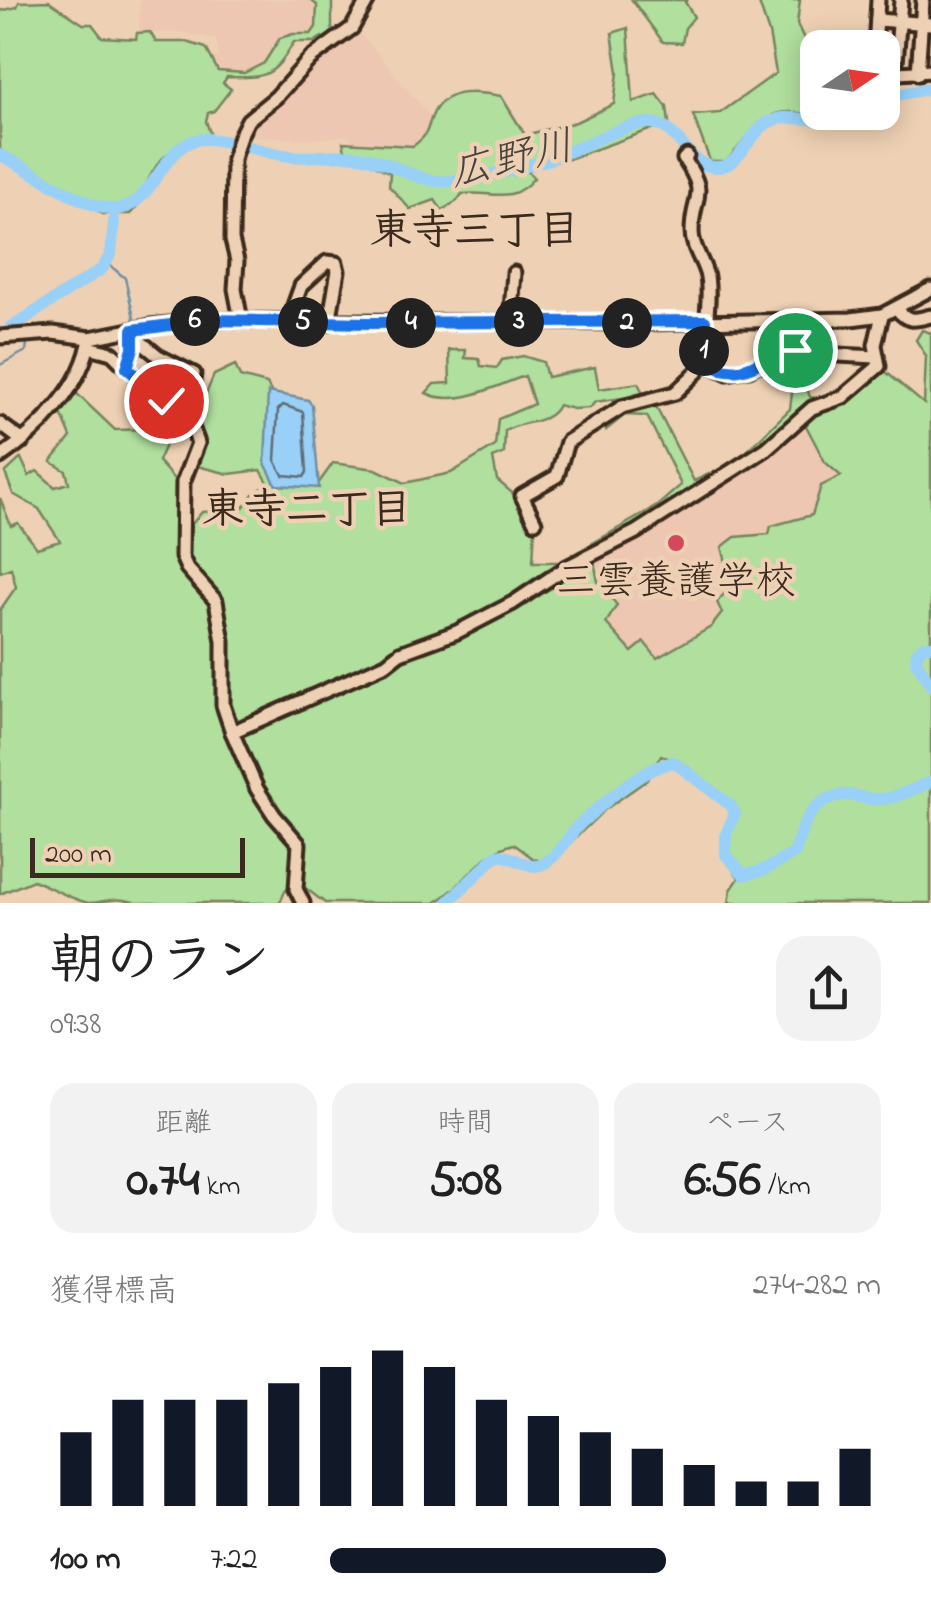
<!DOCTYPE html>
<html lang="ja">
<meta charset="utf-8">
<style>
:root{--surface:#fff;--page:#f2f2f2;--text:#222;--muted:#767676;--accent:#111827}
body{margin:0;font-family:"Indie Flower","Klee One",sans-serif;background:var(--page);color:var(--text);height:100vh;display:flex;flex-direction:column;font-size:38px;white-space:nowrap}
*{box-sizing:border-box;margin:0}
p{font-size:32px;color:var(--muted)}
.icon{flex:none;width:55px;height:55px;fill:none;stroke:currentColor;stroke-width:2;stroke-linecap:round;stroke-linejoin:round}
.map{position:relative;height:903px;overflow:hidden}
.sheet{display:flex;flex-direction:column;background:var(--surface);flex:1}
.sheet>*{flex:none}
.needle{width:65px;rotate:77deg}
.buttons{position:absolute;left:800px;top:30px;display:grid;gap:20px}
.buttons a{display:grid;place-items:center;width:100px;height:100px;border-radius:20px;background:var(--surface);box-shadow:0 5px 25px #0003;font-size:50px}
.scale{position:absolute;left:30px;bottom:25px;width:215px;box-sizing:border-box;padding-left:10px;border:5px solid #3b2a1e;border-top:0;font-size:28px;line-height:35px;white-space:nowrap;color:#3b2a1e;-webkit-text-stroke:8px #eed1b4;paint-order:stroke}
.pin{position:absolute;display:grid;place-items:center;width:85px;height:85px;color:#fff;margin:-42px;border:5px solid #fff;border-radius:50%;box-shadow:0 2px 10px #0007}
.km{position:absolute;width:50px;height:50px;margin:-25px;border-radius:50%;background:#222;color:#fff;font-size:28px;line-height:50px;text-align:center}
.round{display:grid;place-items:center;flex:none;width:105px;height:105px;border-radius:30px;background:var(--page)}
.summary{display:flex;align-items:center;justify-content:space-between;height:170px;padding:0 50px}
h1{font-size:55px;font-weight:700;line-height:75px}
.figures{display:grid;grid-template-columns:repeat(3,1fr);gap:15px;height:170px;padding:10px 50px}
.figures div{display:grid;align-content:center;border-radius:25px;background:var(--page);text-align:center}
.figures b{font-size:50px;font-weight:700}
.figures small{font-size:28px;font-weight:400}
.figures p{font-size:28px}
.chart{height:280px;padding:20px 50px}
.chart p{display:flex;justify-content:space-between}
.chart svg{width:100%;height:180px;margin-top:10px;stroke:var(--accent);stroke-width:6}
ul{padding:0 50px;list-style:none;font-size:32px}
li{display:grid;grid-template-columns:160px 120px 1fr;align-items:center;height:75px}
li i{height:25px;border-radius:12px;background:var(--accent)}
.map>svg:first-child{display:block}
.built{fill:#edc7b2}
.green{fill:#b0df9e;stroke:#76845e;stroke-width:2.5}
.water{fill:#99d0f8;stroke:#738ea1;stroke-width:2.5}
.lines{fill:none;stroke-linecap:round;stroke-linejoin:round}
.shore{stroke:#616c75;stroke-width:2.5}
.stream{stroke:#738ea1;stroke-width:2.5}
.river{stroke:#99d0f8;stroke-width:12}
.minor-casing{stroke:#3b2a1e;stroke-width:19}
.minor{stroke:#eed1b4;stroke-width:11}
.route-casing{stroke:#fff;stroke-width:20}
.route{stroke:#1a73e8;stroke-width:12}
.poi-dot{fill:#d1495b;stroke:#eed1b4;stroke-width:4}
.labels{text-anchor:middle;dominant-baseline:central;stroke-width:9;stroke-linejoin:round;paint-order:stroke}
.poi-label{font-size:40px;fill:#3b2a1e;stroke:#eed1b4}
.water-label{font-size:42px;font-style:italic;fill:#49433f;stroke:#eed1b4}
.neighbourhood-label{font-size:42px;font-weight:bold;fill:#3b2a1e;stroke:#eed1b4}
</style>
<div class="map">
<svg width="931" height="903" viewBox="0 0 931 903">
<rect width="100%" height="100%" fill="#eed1b4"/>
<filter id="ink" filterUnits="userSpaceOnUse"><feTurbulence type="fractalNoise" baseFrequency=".01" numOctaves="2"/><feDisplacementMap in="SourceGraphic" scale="20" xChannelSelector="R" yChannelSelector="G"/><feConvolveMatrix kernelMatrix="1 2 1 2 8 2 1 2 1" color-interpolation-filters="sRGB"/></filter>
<g filter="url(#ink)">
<!-- built -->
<g class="built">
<path d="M140,0H316V29L312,36L290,34L279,37L264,62L244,74H224L214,69L213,57H219L216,39L178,32L139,33Z"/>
<path d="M356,28L435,122L430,133L415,146L353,141L347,136L308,139L248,136L258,119L283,98L316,60L347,40Z"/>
<path d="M805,420L843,476L813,516L771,537L725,547L734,588L727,614L715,628L658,663L632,656L602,623L590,559Z"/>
</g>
<!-- green -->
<g class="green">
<path d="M310,0H332V33L327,41L322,37L314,42H294C273,77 267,78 227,77L223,83L231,89L214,111L208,113L206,121L211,136C186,139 164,151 152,173C141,191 147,198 130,214H103L0,159V11L17,7L19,2L49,1L83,24H92L102,37L136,39L137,33L150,32L156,42H187L206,48L218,71L244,73L264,63L280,38L293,34H311L316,27L317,5Z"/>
<path d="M632,0H687L685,2L694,17L685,28L682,43L663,42Z"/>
<path d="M758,0H800L797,24L805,41L803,91L817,102L818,112L846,113C823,124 795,105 773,115C753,125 742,146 726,161H710L693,115L720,113L776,73L769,33Z"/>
<path d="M628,28L633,102L657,94L667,107L669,123L566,160L524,167L534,178C510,206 494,190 462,194L457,201L442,210L435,200L410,209L389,186L390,173L365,160L347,159L343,142L413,146C431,133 425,130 434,112C447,87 478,92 501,96L525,135L576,122L614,104L618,72L612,33Z"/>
<path d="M922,330L931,333V903H729L731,890L739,878C718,849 722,841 737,810L688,767L661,755L647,780L603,811L549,863L534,859L514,844C479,852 465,887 434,903H325L300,884L285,891L280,903H137C111,895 108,903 88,903C70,899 50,887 33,880L0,894V610L16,587L11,568L0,572V498L11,526L18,523L37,548L60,541L39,509L13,494L5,473L21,458L29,476L37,471L55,487L69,483L66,471L51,462L71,437L58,406L73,390L115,430L155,429L166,443L158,461L180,486L181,521L190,526L202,512L242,509L253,494L269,484L261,470L229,474L193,465L201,435L193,424L214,375L235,365L240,377L267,384L318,484L333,463L376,469L405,483L451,473L495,446L498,419L534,404L525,376C494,386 457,408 426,393L434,384L450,383L449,350H466L465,358L479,359L481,366L497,368L502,360L523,356L543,362L547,377L595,367L599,389L638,383L644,395L595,402L590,408L573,409L558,405C549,425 523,420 505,431L504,453L493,458L497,480L517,497L535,526L533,562H560L657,506L681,485L647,416L625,415L606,430L601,421L621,405H655L694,481L709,474L711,481L593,555L598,582L617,605L606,623L632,652L644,642L657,658L711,627L722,613L717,602L732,585L722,547L735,537L769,534L771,526L812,515L821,486L841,476L825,462L803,420L756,454L716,477L714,474L746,452L790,409L792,393L775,363L786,359L799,366L810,397L841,402L880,367L924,404L926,356L916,340Z"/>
</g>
<!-- water -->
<path class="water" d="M268,392L308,400L312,405L319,488L276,485L265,463Z"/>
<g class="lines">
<!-- shore -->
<path class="shore" d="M283,405L303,412L307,472L304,477L283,475L275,460L278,410Z"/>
<!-- stream -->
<g class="stream">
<path d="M114,209V213"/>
<path d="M107,263L125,278L134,318L132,322L110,328"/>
<path d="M0,365L26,351L28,337"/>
</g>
<!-- river -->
<g class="river">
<path d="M882,98L931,88"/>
<path d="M0,155C28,168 81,205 109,209C157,215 158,136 208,139C236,141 262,153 290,156C313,159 335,153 358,156C392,160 417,185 452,181C486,177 524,168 556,157C582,148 623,123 649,123C676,123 685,160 709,166C739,174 746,136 766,124C793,107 816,132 853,112"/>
<path d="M10,328L102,269L111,254L114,221"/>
<path d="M931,646H924L917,652L916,661L931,685"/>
<path d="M447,903L497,855C510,855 522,865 535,866C554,866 568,835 581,823C606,801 640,769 674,762L730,805L735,813L726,834V855L744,875L764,870L795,853C801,826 813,795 848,795C858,796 869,800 879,799C896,799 915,788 931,782"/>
</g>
<defs>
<g id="minor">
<path d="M877,20L931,24"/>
<path d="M875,48L878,0"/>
<path d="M882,74L931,71"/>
<path d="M918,74L923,0"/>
<path d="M895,75L901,0"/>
<path d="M687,156L684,159C710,197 692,195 692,232C692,248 704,262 707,277C712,305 701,335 706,363"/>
<path d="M897,309C908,323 915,320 931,316"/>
<path d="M241,320L235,289L237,261L232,240L233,159L240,136L248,120L276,97L311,58L352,28L368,0"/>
<path d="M288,322L301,286L327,262L336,263L338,271L329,323"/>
<path d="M510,322L514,273"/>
<path d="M133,330V348L127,368L190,422L198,443L183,482L182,557L187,568L216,601L223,641V705L232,732L257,789L274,815L299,844L296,889L303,903"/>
<path d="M0,337L53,333L90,338L150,326L208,320L646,323L851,319L882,315L931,289"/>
<path d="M135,337L158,356L194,374L192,388L166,401"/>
<path d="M89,347L112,353L127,368"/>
<path d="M706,363L728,373L749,369L781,352L876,357"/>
<path d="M0,424L23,441"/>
<path d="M0,457C39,431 83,386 90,338"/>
<path d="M535,522L522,496L557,476L567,442L622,407L675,393L706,363"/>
<path d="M232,732L386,664L400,653L457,632L513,603L567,567L636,532L766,449L812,408L843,397L879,366L875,345L882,315"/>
</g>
</defs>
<!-- minor casing -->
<use href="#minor" class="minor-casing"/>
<!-- minor -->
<use href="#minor" class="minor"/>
</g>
</g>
<g class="lines" filter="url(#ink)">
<defs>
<path id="route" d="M166,401L127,368L133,348V330L208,320L369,323L705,321L706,363C750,384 755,355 795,350"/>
</defs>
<!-- route casing -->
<use href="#route" class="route-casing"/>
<!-- route -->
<use href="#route" class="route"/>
</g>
<!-- markers -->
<circle class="poi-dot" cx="676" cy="543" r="10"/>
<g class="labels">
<!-- poi labels -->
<g class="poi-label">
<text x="676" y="583">三雲養護学校</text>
</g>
<!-- water labels -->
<g class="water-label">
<text transform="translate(512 161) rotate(-13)">広野川</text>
</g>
<!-- neighbourhood labels -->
<g class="neighbourhood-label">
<text x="475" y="232">東寺三丁目</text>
<text x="307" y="511">東寺二丁目</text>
</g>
</g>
</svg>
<div class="buttons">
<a><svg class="needle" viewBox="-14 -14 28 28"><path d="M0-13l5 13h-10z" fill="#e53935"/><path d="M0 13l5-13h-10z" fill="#767676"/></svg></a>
</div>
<div class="scale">200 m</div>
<div class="pin" style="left:795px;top:350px;background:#1e9e55"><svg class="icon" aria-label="arrive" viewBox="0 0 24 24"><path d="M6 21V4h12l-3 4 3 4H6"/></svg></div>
<div class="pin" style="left:166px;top:401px;background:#d93025"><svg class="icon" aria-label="check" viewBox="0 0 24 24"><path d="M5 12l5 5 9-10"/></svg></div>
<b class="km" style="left:704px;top:351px">1</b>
<b class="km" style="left:627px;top:323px">2</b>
<b class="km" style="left:519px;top:322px">3</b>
<b class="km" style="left:411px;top:323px">4</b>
<b class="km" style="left:303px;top:322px">5</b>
<b class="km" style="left:195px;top:321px">6</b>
</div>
<section class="sheet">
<div class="summary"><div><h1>朝のラン</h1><p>09:38</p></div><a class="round"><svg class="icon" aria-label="share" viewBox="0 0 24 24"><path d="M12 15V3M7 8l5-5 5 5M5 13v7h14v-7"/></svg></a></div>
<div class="figures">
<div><p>距離</p><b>0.74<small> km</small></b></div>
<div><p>時間</p><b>5:08</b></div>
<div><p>ペース</p><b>6:56<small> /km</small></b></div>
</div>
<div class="chart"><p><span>獲得標高</span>274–282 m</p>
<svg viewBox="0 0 160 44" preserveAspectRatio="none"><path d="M5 44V26M15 44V18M25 44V18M35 44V18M45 44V14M55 44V10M65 44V6M75 44V10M85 44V18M95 44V22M105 44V26M115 44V30M125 44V34M135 44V38M145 44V38M155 44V30"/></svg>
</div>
<ul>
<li><b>100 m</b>7:22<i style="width:61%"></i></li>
</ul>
</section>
